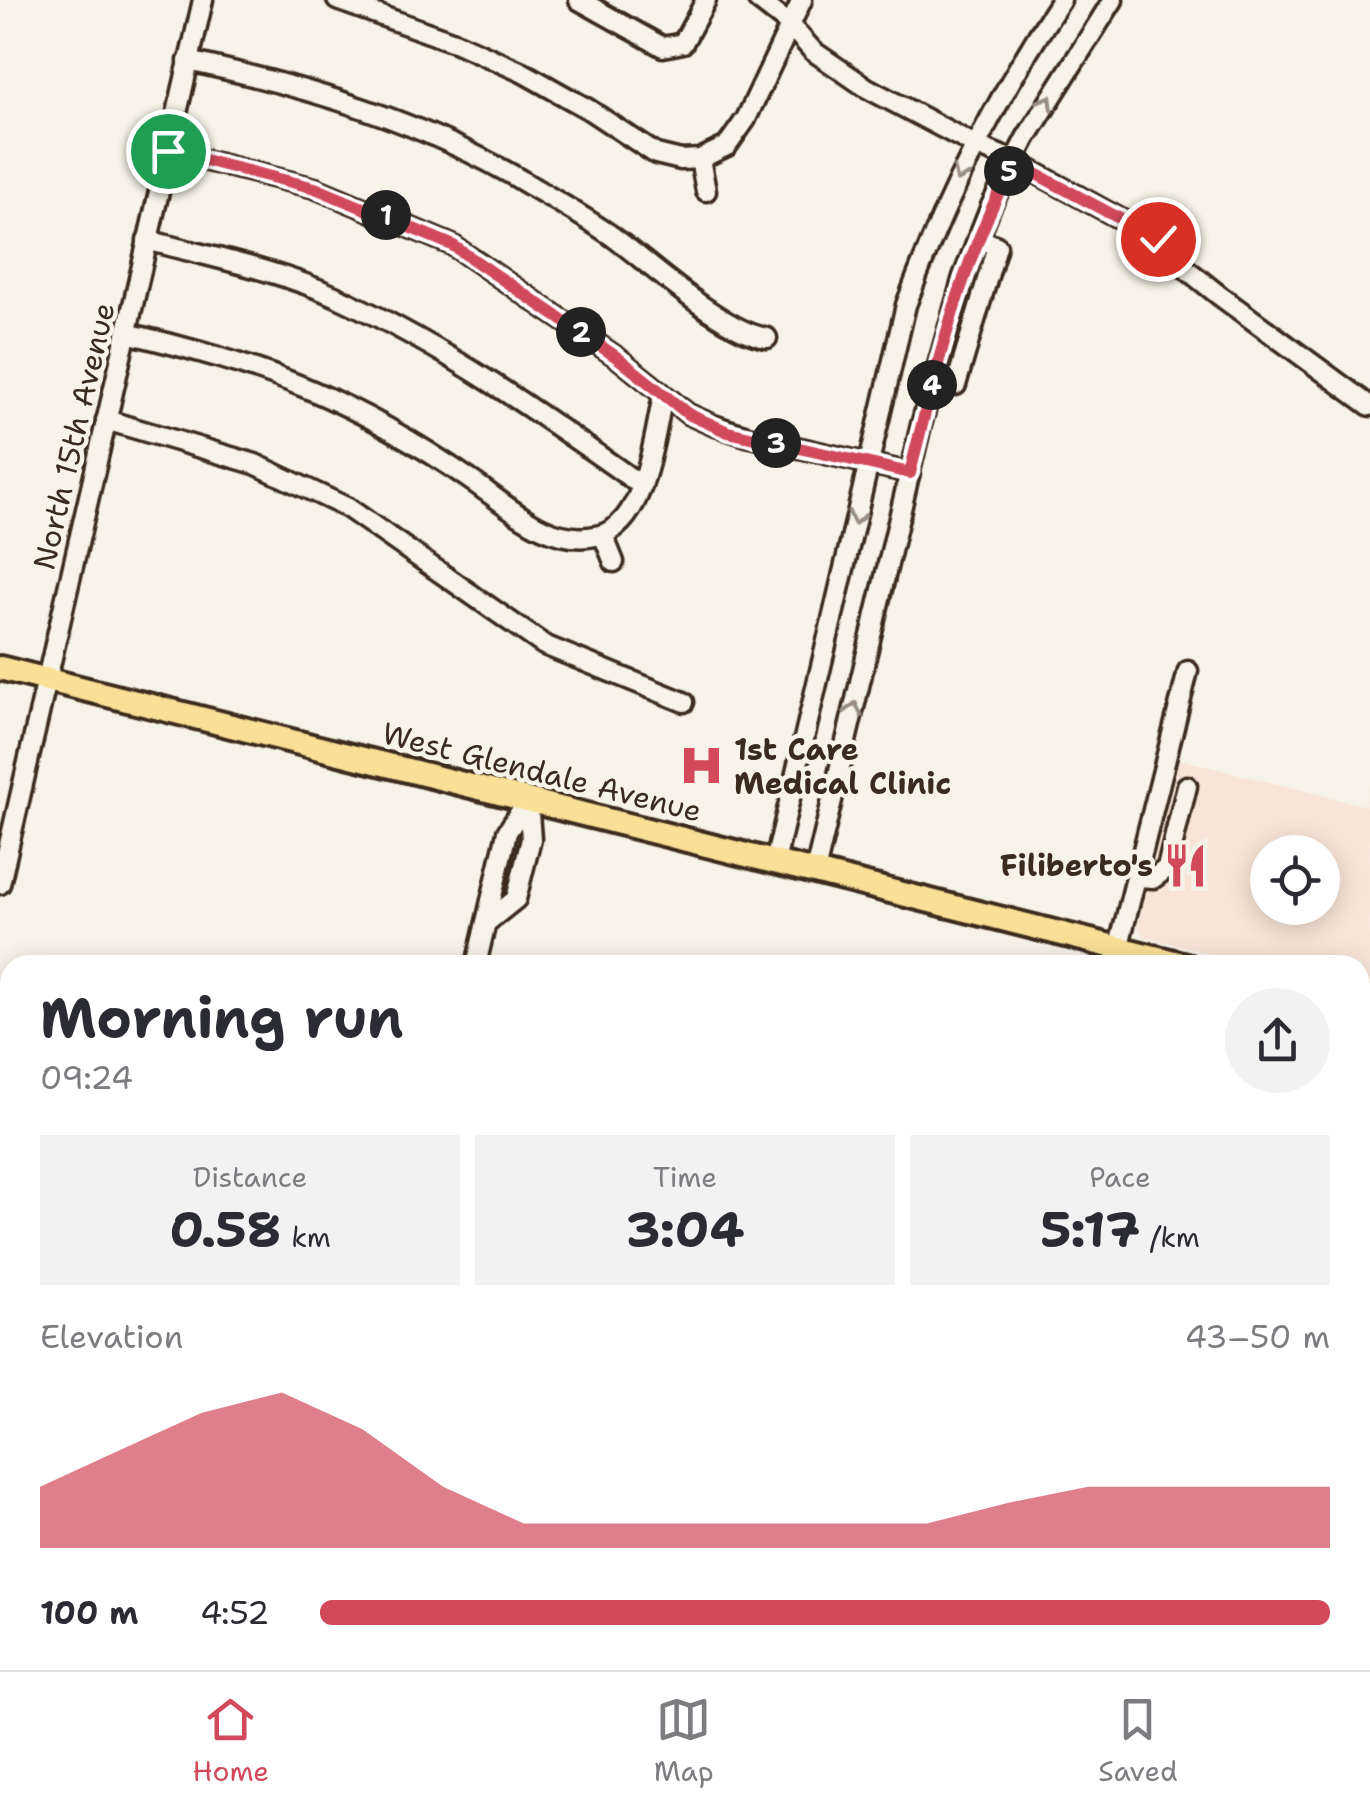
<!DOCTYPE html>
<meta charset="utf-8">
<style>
:root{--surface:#fff;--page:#f2f2f3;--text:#2b2b33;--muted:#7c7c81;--line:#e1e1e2;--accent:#d1495b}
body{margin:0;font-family:"Shantell Sans",sans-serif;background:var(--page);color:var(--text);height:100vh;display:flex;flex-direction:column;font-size:38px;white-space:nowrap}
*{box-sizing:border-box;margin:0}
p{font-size:32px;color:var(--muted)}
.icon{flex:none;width:55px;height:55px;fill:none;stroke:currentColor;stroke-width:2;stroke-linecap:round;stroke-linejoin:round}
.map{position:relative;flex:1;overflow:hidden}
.drawer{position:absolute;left:0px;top:955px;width:1370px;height:715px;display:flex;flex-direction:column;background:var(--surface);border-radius:30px 30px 0 0;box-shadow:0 5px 25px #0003}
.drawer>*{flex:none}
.controls{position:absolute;left:1250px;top:835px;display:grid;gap:20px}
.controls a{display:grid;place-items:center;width:90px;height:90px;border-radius:50%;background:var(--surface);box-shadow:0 5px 25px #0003;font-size:50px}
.pin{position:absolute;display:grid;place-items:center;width:85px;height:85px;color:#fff;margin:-42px;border:5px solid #fff;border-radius:50%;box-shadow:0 2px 10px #0007}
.km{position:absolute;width:50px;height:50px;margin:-25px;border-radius:50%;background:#222;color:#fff;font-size:28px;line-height:50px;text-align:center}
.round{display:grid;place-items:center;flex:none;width:105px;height:105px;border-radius:52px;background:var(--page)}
.summary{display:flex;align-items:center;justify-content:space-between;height:170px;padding:0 40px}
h1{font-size:55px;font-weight:700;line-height:75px}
.stats{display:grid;grid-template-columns:repeat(3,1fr);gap:15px;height:170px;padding:10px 40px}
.stats div{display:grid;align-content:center;border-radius:0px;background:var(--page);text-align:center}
.stats b{font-size:50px;font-weight:700}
.stats small{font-size:28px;font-weight:400}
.stats p{font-size:28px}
.chart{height:280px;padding:20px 40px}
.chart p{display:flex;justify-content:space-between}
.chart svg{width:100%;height:180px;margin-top:10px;fill:var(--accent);opacity:.7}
ul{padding:0 40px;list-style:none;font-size:32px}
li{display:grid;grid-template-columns:160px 120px 1fr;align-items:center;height:75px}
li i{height:25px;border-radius:12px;background:var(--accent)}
.tab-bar{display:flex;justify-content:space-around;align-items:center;height:140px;border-top:2px solid var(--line);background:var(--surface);font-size:28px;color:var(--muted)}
.tab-bar a{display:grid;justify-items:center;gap:5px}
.tab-bar .on{color:var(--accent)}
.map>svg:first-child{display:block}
.built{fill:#f9e5d7;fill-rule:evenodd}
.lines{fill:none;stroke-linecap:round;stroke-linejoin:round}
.minor-casing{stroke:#3b2a1e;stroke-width:25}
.major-casing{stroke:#3b2a1e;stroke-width:30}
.minor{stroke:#f7f3e8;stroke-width:18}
.major{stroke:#fadf96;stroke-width:22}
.oneway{stroke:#998e83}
.route-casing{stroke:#fff;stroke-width:20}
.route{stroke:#d1495b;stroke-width:12}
.labels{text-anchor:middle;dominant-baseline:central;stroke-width:9;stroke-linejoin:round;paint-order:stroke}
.street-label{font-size:30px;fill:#3b2a1e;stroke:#f7f3e8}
.poi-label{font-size:30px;font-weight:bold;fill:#3b2a1e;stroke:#f7f3e8;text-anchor:start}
</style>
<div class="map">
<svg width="1370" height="1670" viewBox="0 0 1370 1670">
<rect width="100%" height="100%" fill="#f7f3e8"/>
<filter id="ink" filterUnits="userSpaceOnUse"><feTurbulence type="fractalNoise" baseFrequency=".01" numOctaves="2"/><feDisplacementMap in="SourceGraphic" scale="20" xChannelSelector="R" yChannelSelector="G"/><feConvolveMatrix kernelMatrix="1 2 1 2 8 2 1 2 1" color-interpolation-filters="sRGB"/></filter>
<g filter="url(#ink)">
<!-- built -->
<path class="built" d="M1179,759L1365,806L1370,787V993L1360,991V965H1257L1143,936L1138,924ZM1268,852H1322V908H1268Z"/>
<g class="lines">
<defs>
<g id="minor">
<path d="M337,0L457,43L522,72L588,109L656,154L681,160L700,159L727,146L746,119L802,0"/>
<path d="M579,0L663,47L683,43L706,0"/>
<path d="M758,0L789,24L813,51L867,88L975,145L1014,161L1157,239L1180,264L1220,296L1370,406"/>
<path d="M188,61C308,87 426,122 531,186C557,201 584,217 609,234C649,262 722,332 767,338"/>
<path d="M168,151L315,188L452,245L618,358L688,414L713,425L747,436L910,473"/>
<path d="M700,159L706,191"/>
<path d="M147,240C210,257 278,270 337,297C446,347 545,417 642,486"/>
<path d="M126,333C264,365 354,399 472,481C510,507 550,548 600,535C646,523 654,435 663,396"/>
<path d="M933,380L956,385L997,246L978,238"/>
<path d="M106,420L255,464L348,508L544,645L684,702"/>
<path d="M603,535L614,562"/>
<path d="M775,862L906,305C946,197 997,96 1061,0"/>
<path d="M815,872L921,425L963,277L991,206L1026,138L1113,0"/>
<path d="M1137,877L1154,878L1167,868L1187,786"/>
<path d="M0,884L203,0"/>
<path d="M486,923L516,899L531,839L528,800"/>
<path d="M476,965L507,832L528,800"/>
<path d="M1114,965L1188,671"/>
<path d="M0,1226L10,1228"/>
<path d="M0,1393L10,1395"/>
<path d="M0,1616L10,1619"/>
<path d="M174,1660L213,1670"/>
<path d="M607,1660L647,1670"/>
<path d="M74,1670L76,1660"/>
<path d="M131,1670L134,1660"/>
<path d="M716,1670L718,1660"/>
<path d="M956,1670L959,1660"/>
<path d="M1075,1670L1077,1660"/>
</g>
<g id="major">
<path d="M0,668L1186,965"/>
<path d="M1360,1009L1370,1012"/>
</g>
</defs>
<!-- minor casing -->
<use href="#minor" class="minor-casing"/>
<!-- major casing -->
<use href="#major" class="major-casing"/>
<!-- minor -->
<use href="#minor" class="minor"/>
<!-- major -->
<use href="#major" class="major"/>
</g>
<!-- one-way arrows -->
<defs><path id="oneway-chevron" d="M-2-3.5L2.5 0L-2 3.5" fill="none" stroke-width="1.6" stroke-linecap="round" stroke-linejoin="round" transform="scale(2.5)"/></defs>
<g class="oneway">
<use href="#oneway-chevron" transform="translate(1047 102) rotate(-59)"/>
<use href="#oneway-chevron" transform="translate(960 175) rotate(116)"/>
<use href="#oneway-chevron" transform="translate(856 518) rotate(103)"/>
<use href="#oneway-chevron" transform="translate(854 709) rotate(-77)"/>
</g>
</g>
<g class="lines" filter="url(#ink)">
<defs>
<path id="route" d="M168,151L315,188L452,245L618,358L688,414L728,432L910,473C936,366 962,260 1014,162L1158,239"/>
</defs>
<!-- route casing -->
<use href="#route" class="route-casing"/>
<!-- route -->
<use href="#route" class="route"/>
</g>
<!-- icons -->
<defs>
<symbol id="hospital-bare" viewBox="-9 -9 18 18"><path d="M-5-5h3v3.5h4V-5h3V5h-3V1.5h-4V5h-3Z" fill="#d1495b" stroke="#f7f3e8" stroke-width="2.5" paint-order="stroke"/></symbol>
<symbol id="restaurant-bare" viewBox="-9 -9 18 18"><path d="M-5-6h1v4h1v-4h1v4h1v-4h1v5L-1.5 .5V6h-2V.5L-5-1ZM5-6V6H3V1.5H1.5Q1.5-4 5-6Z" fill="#d1495b" stroke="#f7f3e8" stroke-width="2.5" paint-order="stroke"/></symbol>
</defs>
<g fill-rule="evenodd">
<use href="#hospital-bare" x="670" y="734" width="63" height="63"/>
<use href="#restaurant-bare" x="1154" y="834" width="63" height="63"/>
</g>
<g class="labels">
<!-- street labels -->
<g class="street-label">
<text transform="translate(74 436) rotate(-77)">North 15th Avenue</text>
<text transform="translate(542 772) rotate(14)">West Glendale Avenue</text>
</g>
<!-- poi labels -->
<g class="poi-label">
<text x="734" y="749">1st Care<tspan x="734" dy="34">Medical Clinic</tspan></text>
<text x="1153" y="865" text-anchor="end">Filiberto's</text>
</g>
</g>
</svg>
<div class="controls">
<a><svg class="icon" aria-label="locate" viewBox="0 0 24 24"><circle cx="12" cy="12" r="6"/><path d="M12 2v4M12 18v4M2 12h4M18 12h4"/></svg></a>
</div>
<div class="pin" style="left:168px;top:151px;background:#1e9e55"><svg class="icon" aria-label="arrive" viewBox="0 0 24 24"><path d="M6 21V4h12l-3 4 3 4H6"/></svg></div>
<div class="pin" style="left:1158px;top:239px;background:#d93025"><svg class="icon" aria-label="check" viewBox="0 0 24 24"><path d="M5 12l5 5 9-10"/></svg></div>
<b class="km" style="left:386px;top:215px">1</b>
<b class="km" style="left:581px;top:332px">2</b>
<b class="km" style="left:776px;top:443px">3</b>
<b class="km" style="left:932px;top:385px">4</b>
<b class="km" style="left:1009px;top:171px">5</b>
<section class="drawer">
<div class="summary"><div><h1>Morning run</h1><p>09:24</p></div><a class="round"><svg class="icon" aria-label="share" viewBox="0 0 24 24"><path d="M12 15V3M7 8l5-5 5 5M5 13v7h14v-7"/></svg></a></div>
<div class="stats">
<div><p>Distance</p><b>0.58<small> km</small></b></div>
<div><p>Time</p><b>3:04</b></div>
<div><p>Pace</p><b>5:17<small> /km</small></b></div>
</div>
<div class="chart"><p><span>Elevation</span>43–50 m</p>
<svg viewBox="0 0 160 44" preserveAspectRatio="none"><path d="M0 44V29L10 20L20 11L30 6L40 15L50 29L60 38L70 38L80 38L90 38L100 38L110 38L120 33L130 29L140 29L150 29L160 29V44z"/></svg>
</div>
<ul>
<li><b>100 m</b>4:52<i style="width:100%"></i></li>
</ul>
</section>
</div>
<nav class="tab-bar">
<a class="on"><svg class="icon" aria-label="home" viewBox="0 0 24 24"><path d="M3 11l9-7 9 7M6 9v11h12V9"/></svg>Home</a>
<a><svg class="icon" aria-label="map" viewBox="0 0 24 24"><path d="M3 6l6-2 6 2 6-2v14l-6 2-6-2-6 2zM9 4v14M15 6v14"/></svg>Map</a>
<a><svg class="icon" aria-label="saved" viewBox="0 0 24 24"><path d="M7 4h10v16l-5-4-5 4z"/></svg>Saved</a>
</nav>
